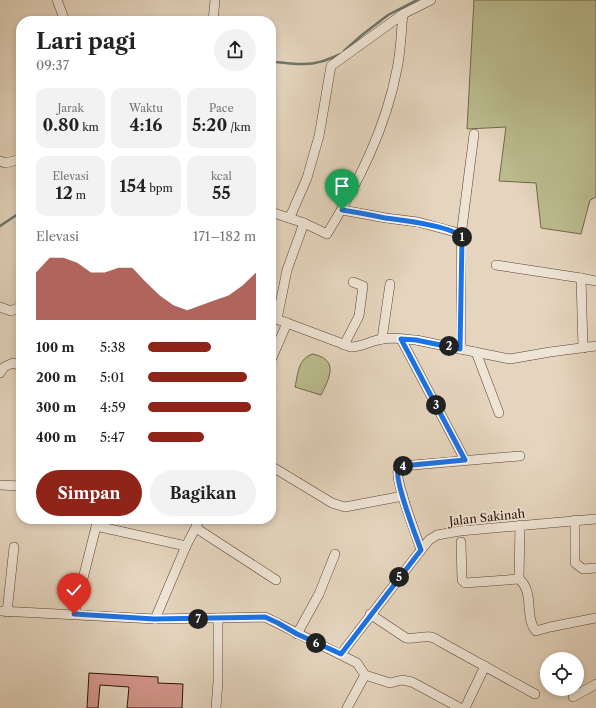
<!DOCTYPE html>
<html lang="id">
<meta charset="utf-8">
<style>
:root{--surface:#fff;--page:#f2f2f2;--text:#222;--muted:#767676;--accent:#8f2418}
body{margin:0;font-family:"Libre Caslon Text",serif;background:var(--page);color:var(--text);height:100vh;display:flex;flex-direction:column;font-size:15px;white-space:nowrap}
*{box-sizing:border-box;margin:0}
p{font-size:13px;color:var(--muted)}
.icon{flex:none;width:22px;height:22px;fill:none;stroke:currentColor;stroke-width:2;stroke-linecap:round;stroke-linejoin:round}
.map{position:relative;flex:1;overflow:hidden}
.details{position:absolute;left:16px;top:16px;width:260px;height:508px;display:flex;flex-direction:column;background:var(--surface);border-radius:16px;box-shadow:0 2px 6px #0003}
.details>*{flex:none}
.buttons{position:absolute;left:540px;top:652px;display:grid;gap:8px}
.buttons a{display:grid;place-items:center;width:44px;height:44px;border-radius:50%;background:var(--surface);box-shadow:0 2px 6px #0003;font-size:20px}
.pin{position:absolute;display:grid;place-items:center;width:34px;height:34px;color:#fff;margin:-41px -17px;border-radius:50% 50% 50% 0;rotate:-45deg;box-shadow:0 0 4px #0007}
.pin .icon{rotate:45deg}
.km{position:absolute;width:20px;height:20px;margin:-10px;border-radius:50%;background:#222;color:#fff;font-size:11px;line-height:20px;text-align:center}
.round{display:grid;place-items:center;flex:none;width:42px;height:42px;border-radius:21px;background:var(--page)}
.head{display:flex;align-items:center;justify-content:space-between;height:68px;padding:0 20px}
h1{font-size:22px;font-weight:700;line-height:30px}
.stats{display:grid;grid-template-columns:repeat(3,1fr);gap:6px;height:68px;padding:4px 20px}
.stats div{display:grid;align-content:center;border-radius:10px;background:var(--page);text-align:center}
.stats b{font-size:17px;font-weight:700}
.stats small{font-size:11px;font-weight:400}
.stats p{font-size:11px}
.chart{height:112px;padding:8px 20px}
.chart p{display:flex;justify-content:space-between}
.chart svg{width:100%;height:72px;margin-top:4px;fill:var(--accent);opacity:.7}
.cta{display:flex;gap:8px;margin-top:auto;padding:8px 20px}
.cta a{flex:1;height:46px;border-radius:24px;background:var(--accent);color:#fff;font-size:16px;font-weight:700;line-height:46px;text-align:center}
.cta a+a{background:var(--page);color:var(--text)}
ul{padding:0 20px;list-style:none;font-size:13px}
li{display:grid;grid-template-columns:64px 48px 1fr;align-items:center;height:30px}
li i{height:10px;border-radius:5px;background:var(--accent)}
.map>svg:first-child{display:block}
.green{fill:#babc8e;stroke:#756649}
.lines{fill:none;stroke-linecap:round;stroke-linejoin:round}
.stream{stroke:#6d756b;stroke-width:2.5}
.building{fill:#d6998e;stroke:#301004}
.minor-casing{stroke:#5d4132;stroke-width:10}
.minor{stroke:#eee4d5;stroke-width:9}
.route-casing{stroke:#fff;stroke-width:8}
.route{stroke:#1a73e8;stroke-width:5}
.labels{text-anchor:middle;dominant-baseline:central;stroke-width:3.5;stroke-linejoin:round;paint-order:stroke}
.street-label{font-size:12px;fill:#301004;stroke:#eee4d5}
</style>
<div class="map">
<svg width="596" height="708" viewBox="0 0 596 708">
<rect width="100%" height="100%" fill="#e5d5be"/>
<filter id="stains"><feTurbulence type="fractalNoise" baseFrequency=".005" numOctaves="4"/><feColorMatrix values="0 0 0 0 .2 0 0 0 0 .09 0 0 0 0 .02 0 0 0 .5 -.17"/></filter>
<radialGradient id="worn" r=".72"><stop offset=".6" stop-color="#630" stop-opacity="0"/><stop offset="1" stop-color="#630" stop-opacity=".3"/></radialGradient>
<!-- green -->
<g class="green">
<path d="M474,0H596V197L590,200L581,234L541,228L536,183L499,181L506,127L467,129Z"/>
<path d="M313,354C339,360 330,377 321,395L295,387C298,374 298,358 313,354Z"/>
</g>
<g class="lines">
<!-- stream -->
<g class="stream">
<path d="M344,51L362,35L388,15L417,0"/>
<path d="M271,62C281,62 290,64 300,64C315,65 327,60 341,54"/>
<path d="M0,226L21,212"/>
</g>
</g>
<!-- building -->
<path class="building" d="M89,673L158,677V683L183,684L182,708H127L129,687L100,685L98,708H87Z"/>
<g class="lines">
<defs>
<g id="minor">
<path d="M57,0L65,21"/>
<path d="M213,21L215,0"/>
<path d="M0,161L5,163L18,160"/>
<path d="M342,210L386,218L418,222L455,232L461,236V349"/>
<path d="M271,212L304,223L327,234C358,183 386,128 397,69C401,51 401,32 403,14"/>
<path d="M290,217L307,178L319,136L331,66L403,14L431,0"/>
<path d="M461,236L474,134"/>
<path d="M496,265L581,278"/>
<path d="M0,307L11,311L18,308"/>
<path d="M271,317L351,347C362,347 372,340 383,339C393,337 405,339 416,340L510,359L550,352L596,346"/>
<path d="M277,319L287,270L304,223"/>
<path d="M382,339L390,284"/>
<path d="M401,339L465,460"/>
<path d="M344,345L359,316L363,286L353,282"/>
<path d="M583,348L581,278L596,281"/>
<path d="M476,352L499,413"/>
<path d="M271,360L287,323"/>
<path d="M0,373L4,367L13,363L21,366"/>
<path d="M271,466L332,503L345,507L403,496"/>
<path d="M0,485L21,486"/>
<path d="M575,520V563L583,569L596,568"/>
<path d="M96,526L186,546"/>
<path d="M196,528L276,580"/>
<path d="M461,542L462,580L465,583L519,579C535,592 524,618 536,631L550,627L596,618"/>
<path d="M421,550C417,537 395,481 398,471C398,471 402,467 402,466L520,456"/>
<path d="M519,579L520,525"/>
<path d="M0,611L155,619L265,617L357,663L365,675L347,708"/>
<path d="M7,612L14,547"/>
<path d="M74,614L98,519"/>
<path d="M370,614L406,638C419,640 428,632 439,641L535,694"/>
<path d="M155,619L186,546L200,519"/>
<path d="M297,634L319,594L335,554"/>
<path d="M341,654L421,550L429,540L437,535L460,531L596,519"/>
<path d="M365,675L390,683L402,680L412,682L460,708"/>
<path d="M573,697L596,684"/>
<path d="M216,708L218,681V618"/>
<path d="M465,708L485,666"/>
</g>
</defs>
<!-- minor casing -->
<use href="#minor" class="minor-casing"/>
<!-- minor -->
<use href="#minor" class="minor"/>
</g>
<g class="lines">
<defs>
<path id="route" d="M74,614L154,619L265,617L278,623L297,634L341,654L421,550C416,537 395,481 398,471C399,469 401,468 402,466L465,460L401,339L416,340L460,349L462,238C455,226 400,220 385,218C371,215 356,212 342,210"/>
</defs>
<!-- route casing -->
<use href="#route" class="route-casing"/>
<!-- route -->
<use href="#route" class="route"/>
</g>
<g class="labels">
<!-- street labels -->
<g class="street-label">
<text transform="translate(487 517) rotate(-6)">Jalan Sakinah</text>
</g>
</g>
<rect width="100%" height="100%" filter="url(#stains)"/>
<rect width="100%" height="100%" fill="url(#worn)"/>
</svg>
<div class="buttons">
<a><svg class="icon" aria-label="locate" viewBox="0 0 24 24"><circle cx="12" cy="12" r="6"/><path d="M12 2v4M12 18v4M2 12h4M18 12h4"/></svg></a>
</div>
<div class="pin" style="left:342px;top:210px;background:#1e9e55"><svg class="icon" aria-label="arrive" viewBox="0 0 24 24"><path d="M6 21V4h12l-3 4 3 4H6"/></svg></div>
<div class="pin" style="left:74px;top:614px;background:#d93025"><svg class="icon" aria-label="check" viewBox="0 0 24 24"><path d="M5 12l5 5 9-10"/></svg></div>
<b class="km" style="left:462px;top:237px">1</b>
<b class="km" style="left:449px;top:346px">2</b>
<b class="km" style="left:436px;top:405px">3</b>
<b class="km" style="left:403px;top:466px">4</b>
<b class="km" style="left:399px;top:577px">5</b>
<b class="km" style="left:316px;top:643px">6</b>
<b class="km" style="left:198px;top:619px">7</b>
<section class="details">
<div class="head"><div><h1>Lari pagi</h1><p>09:37</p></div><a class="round"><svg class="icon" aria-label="share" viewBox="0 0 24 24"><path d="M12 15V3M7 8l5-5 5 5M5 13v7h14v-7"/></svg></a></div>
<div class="stats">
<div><p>Jarak</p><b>0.80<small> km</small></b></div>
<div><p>Waktu</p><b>4:16</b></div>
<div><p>Pace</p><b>5:20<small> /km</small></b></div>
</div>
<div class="stats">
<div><p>Elevasi</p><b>12<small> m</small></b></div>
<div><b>154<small> bpm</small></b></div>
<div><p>kcal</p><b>55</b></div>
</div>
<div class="chart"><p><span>Elevasi</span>171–182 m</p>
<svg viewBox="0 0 160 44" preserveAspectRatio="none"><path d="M0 44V15L10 6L20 6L30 9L40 15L50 15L60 12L70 12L80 21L90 29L100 35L110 38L120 35L130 32L140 29L150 23L160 15V44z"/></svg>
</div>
<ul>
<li><b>100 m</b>5:38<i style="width:58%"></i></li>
<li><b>200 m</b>5:01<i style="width:92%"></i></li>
<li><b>300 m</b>4:59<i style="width:95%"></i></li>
<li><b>400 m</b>5:47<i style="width:52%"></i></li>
</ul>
<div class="cta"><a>Simpan</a><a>Bagikan</a></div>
</section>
</div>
